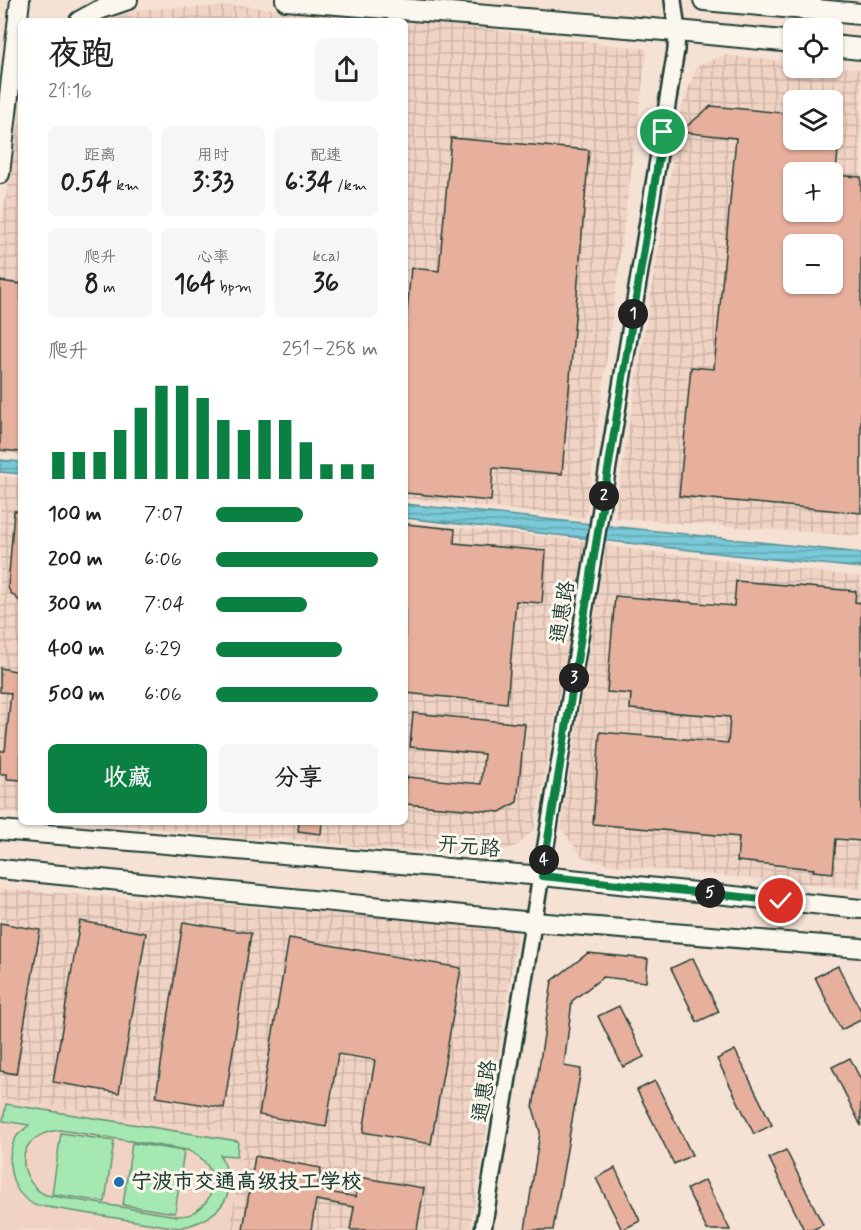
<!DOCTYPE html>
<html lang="zh">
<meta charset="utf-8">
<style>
:root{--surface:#fff;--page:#f6f6f6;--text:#222;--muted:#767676;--accent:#0b8043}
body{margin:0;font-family:Mynerve,"LXGW WenKai TC",sans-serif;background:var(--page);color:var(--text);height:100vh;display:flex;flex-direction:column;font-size:22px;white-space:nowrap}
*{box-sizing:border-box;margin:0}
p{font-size:20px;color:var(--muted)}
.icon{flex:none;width:33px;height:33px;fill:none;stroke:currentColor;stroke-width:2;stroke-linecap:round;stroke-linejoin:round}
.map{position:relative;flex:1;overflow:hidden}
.panel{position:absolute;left:18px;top:18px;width:390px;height:807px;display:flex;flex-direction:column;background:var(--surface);border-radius:9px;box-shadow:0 2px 4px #0004}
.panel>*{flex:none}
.fabs{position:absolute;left:783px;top:18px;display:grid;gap:12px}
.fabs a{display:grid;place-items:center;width:60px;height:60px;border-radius:9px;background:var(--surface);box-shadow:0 2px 4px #0004;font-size:30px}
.pin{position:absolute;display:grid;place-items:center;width:51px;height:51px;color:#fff;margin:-26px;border:3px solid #fff;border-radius:50%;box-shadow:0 2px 6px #0007}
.km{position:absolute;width:30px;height:30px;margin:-15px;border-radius:50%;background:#222;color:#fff;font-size:16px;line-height:30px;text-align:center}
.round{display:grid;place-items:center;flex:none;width:63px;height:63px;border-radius:9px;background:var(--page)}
.overview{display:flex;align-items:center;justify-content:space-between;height:102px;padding:0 30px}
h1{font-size:33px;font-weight:700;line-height:45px}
.figures{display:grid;grid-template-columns:repeat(3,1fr);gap:9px;height:102px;padding:6px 30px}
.figures div{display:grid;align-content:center;border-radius:9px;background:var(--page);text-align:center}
.figures b{font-size:26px;font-weight:700}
.figures small{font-size:16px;font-weight:400}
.figures p{font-size:16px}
.chart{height:168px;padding:12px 30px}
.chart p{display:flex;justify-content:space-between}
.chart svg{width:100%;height:108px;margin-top:6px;stroke:var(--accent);stroke-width:6}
.cta{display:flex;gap:12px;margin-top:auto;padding:12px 30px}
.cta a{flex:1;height:69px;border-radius:9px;background:var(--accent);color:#fff;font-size:24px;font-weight:700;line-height:69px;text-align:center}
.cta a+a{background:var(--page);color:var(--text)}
ul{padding:0 30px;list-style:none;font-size:20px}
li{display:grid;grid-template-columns:96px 72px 1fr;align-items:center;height:45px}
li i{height:15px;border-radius:8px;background:var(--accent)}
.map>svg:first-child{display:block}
.built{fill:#f1d3c4}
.industrial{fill:url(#industrial-grid);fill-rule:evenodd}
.pitch{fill:#a5e8b2;stroke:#629273;stroke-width:1.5;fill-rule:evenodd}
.water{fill:url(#water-rules);stroke:#569196;stroke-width:1.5}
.building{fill:#e7b09d;stroke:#1f3d34;stroke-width:1.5;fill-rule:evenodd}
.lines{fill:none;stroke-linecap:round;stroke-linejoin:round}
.tertiary-casing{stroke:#1f3d34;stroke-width:20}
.secondary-casing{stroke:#1f3d34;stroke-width:22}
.primary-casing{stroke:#1f3d34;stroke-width:24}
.tertiary{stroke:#fbf7ec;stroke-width:15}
.secondary{stroke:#fbf7ec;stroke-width:18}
.primary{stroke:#fbf7ec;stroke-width:20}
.route-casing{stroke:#fff;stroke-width:12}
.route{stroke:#0b8043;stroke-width:8}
.poi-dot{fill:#1f6fb2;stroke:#fbf7ec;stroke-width:2}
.labels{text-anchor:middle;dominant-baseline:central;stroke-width:6;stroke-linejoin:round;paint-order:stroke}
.street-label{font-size:21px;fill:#1f3d34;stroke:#fbf7ec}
.poi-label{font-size:21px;font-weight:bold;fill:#1f3d34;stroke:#fbf7ec;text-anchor:start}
</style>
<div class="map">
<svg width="861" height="1230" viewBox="0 0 861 1230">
<defs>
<pattern id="industrial-grid" width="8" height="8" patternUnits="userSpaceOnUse" patternTransform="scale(1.5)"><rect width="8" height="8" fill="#f1d3c4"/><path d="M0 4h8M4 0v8" fill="none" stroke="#ceb6a9"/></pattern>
<pattern id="water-rules" width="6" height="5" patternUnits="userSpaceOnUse" patternTransform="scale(1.5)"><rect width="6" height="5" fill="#7ac9d8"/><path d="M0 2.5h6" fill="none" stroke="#63a4b0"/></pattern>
</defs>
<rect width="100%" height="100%" fill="#f5e2d4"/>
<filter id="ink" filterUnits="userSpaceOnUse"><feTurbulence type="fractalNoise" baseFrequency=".0167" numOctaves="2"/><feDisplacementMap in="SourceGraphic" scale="12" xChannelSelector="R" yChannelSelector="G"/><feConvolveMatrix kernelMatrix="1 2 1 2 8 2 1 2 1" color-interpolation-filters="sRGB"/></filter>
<g filter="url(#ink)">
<!-- built -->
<path class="built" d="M0,1098L244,1135L230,1230H0Z"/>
<!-- industrial -->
<g class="industrial">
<path d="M241,6L428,22L647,49L586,518L405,498V21H103L142,9Z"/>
<path d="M724,55L793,62L794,68H832L833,66L861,69V536L614,518L681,109L696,67ZM794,100H832V140H794ZM794,172H832V212H794ZM794,244H832V284H794Z"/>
<path d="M21,113V455L0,452V229Z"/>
<path d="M0,476L21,478V814L0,811Z"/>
<path d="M405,522L587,541L534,830L518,845L498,852L390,850L280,838H241L95,822H405Z"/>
<path d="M606,546L861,577V889L611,865L582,857L561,828Z"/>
<path d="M0,889L281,909L518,930L470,1230H230L244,1135L0,1098Z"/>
</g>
<!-- pitch -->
<g class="pitch">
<path d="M6,1104L238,1141L237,1156L220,1155C223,1162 228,1169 229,1177C233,1207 205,1223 179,1228L34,1205C28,1201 21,1196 17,1189C9,1174 7,1154 15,1139C18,1133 24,1130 29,1125L3,1121ZM60,1130L187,1150C216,1161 222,1194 196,1211C191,1215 184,1216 177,1216L46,1195C28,1188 16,1160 30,1143C38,1134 49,1131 60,1130Z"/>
<path d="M61,1133L114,1141L105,1202L52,1194Z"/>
<path d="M132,1143L184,1151L175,1213L123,1205Z"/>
</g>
<!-- water -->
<g class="water">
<path d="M0,460L21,462V474L0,472Z"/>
<path d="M405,504L861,553V568L734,555L405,518Z"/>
</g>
<!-- building -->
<g class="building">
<path d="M711,106L794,114V140H839L836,172H794V212H832V175L861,177V513L679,496L691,367L714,369L736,138L680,132ZM794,244H832V284H794Z"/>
<path d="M451,138L589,150L562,474L493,468L491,501L405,493V334L411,268L439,271Z"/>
<path d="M0,281L21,284V452L0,450Z"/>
<path d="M14,511H21V602L10,592L8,587Z"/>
<path d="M405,524L455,529L454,543L546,551L542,603L516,601L507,703L405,693Z"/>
<path d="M736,581L856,591L855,602L861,603V841L836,839L833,873L813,871L814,869L737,861L739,837L593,824L600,732L728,743L730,717L630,709L631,694L607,692L615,596L734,606Z"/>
<path d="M0,668L21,672V780L7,779V774H0V751H5L11,693L0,692Z"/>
<path d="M413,713L525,724L517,802L500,812L405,804L407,777L481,784L484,754L410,747Z"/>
<path d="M299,822H322L321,834L298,831Z"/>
<path d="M80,921L146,933L119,1093L53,1082Z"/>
<path d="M183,922L251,933L224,1108L156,1097Z"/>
<path d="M0,923L40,930L16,1074L0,1071Z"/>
<path d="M289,938L461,968L431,1144L363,1132L375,1060L338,1054L326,1127L259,1115Z"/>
<path d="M588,953L648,959L646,982L603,977L572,1001L564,1066L581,1069L553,1230H525L540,1132L533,1108L552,981Z"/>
<path d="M693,958L719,1012L697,1022L671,968Z"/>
<path d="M838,966L861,1011V1020L841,1030L815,977Z"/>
<path d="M619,1006L644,1057L623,1067L598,1016Z"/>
<path d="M735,1050L772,1125L754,1134L717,1059Z"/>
<path d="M850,1058L861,1080V1126L832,1067Z"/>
<path d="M655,1081L692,1155L674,1164L637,1090Z"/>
<path d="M786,1150L823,1225L812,1230H804L769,1158Z"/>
<path d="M255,1156L321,1168L317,1190L356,1197L359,1177L424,1188L417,1230H350L354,1207L316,1200L311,1230H243Z"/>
<path d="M615,1168L640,1221L622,1230L596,1178Z"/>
<path d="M705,1180L730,1230H707L687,1189Z"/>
</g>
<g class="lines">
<defs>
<path id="tertiary" d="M483,1230L676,50L677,31L673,0"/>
<g id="secondary">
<path d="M79,21L99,10L128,0"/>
<path d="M0,174L20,0"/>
<path d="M0,830L542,876L861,909"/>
<path d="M0,869L534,922L861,948"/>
</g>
<g id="primary">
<path d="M286,0L677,31L794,42"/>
<path d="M704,0L861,14"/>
<path d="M832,46L861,49"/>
</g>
</defs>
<!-- tertiary casing -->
<use href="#tertiary" class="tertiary-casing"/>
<!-- secondary casing -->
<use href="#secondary" class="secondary-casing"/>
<!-- primary casing -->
<use href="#primary" class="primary-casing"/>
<!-- tertiary -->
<use href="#tertiary" class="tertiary"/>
<!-- secondary -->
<use href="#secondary" class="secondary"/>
<!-- primary -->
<use href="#primary" class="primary"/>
</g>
</g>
<g class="lines" filter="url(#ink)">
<defs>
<path id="route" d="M663,132L542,876L781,901"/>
</defs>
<!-- route casing -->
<use href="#route" class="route-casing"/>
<!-- route -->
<use href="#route" class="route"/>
</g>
<!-- markers -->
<circle class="poi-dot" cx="119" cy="1182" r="6"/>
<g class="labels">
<!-- street labels -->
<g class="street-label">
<text transform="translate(563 612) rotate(-81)">通惠路</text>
<text transform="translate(469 847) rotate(5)">开元路</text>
<text transform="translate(485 1091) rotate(-81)">通惠路</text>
</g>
<!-- poi labels -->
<g class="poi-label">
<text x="131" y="1182">宁波市交通高级技工学校</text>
</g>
</g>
</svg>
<div class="fabs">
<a><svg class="icon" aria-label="locate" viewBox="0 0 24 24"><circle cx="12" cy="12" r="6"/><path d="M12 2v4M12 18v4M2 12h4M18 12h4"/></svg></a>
<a><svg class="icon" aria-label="layers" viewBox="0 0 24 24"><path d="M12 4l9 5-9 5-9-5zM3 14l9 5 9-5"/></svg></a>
<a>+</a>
<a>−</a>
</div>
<div class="pin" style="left:663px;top:132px;background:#1e9e55"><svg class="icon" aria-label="arrive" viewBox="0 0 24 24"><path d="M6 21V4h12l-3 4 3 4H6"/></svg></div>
<div class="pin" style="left:781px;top:901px;background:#d93025"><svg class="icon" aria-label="check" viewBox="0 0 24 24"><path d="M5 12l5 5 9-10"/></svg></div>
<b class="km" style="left:633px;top:314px">1</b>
<b class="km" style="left:604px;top:496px">2</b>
<b class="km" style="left:574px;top:678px">3</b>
<b class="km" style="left:544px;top:860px">4</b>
<b class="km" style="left:710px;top:893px">5</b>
<section class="panel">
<div class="overview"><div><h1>夜跑</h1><p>21:16</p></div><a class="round"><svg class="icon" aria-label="share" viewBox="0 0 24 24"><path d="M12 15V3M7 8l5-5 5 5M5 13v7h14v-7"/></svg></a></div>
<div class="figures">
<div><p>距离</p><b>0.54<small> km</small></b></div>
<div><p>用时</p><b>3:33</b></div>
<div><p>配速</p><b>6:34<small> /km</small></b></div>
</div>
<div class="figures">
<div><p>爬升</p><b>8<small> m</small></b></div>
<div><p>心率</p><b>164<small> bpm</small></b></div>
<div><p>kcal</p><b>36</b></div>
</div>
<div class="chart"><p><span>爬升</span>251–258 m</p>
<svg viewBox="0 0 160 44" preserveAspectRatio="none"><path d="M5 44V33M15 44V33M25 44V33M35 44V24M45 44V15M55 44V6M65 44V6M75 44V11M85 44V20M95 44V24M105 44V20M115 44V20M125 44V29M135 44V38M145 44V38M155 44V38"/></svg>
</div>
<ul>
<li><b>100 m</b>7:07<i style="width:54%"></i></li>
<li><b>200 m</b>6:06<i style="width:100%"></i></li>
<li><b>300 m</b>7:04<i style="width:56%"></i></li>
<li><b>400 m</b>6:29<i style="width:78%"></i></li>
<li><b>500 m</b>6:06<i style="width:100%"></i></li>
</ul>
<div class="cta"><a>收藏</a><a>分享</a></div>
</section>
</div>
